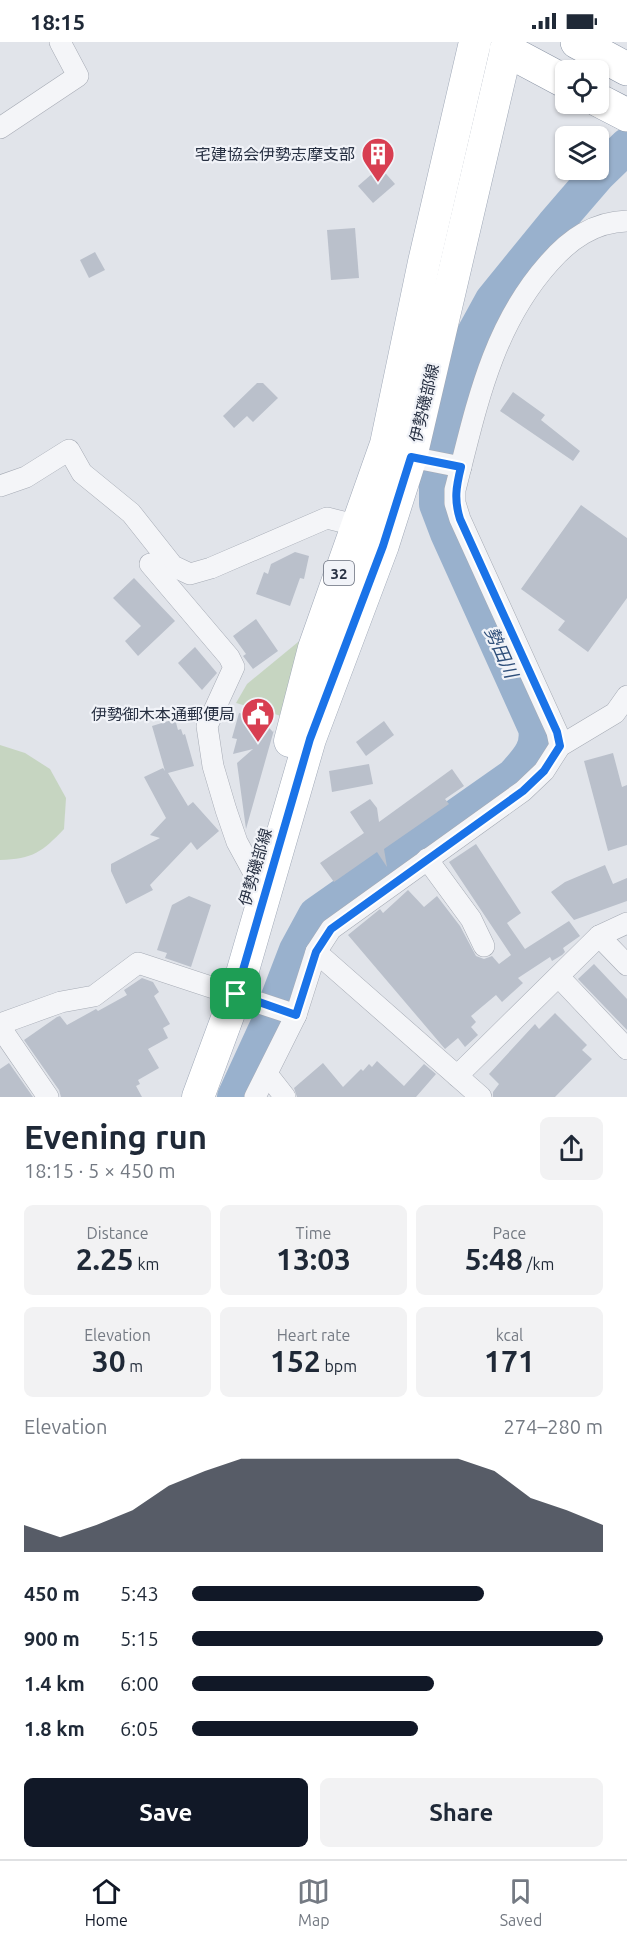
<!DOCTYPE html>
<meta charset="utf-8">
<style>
:root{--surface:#fff;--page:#f2f2f3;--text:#1f2937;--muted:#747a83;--line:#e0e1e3;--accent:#111827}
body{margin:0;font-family:Ubuntu,"Noto Sans JP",sans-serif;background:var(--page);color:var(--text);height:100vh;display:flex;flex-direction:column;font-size:22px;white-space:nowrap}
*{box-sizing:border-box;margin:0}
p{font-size:20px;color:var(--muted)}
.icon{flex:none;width:33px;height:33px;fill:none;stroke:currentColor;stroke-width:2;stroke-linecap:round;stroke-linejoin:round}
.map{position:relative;height:1055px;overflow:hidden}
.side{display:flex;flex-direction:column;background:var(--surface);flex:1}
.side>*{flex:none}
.fabs{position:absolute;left:555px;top:18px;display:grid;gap:12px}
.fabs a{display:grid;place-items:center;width:54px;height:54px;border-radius:9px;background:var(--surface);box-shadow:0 2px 4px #0004;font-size:30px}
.pin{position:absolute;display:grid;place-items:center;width:51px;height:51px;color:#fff;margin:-26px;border-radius:12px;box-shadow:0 3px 9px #0006}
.round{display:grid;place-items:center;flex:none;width:63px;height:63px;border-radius:9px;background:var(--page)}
.summary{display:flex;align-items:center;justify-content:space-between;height:102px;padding:0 24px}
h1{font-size:33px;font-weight:700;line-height:45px}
.figures{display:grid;grid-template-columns:repeat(3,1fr);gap:9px;height:102px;padding:6px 24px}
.figures div{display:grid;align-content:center;border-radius:9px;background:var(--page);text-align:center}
.figures b{font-size:30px;font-weight:700}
.figures small{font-size:16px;font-weight:400}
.figures p{font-size:16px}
.chart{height:168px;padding:12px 24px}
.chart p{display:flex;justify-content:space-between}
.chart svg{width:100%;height:108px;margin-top:6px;fill:var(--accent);opacity:.7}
.primary-button{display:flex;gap:12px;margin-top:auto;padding:12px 24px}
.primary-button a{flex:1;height:69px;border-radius:9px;background:var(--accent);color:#fff;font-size:24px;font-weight:700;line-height:69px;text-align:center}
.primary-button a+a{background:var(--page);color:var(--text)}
ul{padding:0 24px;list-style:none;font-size:20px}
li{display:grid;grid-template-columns:96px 72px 1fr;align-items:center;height:45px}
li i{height:15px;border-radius:8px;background:var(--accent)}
.status{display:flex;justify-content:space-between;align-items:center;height:42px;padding:0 30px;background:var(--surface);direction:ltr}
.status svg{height:16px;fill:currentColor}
.tabs{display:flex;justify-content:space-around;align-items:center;height:84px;border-top:2px solid var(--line);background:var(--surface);font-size:16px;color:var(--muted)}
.tabs a{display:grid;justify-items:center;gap:3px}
.tabs .on{color:var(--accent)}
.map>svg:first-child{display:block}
.green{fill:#c6d5c1}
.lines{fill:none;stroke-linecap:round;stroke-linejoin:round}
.river{stroke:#99b1cd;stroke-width:36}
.building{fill:#bac0cb}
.minor-casing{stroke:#a6abb5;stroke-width:22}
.primary-casing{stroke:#9fa8b7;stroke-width:33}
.motorway-casing{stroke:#8791a2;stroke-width:34}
.minor{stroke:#f4f5f8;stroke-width:21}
.primary{stroke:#fff;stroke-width:32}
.motorway{stroke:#fff;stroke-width:33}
.route-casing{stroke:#fff;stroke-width:12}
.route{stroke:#1a73e8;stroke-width:8}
.labels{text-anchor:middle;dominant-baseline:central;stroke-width:4.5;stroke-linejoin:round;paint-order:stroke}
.shield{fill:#f1f3f8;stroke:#646b79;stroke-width:1.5}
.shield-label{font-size:15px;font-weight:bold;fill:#283143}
.poi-label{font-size:16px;fill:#283143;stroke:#f1f3f8;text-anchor:end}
.street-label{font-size:16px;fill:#283143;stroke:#f1f3f8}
.water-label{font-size:18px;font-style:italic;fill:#2f4f7a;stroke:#f1f3f8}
</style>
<div class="status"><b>18:15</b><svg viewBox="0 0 49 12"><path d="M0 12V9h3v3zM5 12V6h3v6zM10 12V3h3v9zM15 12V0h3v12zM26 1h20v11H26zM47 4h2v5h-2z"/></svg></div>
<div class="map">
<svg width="627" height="1055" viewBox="0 0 627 1055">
<rect width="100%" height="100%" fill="#e1e4ea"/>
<!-- green -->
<g class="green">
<path d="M309,591L285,675L236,661L247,642Z"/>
<path d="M0,703L25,711L50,727L66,756L64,787C42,810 33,817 0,818Z"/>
</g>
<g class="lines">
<!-- river -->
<path class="river" d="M235,1055L269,981L297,908L316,873L514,734C527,719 540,707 536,686L448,491L437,462V440L470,300L493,258L554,183L598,132L627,104"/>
</g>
<!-- building -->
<g class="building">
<path d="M380,125L395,142L373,161L358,144Z"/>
<path d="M355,186L359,236L331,238L327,188Z"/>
<path d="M95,210L105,228L89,236L80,218Z"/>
<path d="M257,341H263L278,356L253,380L247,374L234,386L223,374Z"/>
<path d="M513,350L545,373L541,378L580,409L573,419L500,369Z"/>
<path d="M581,463L627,496V556L588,610L558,588L565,579L521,547Z"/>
<path d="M295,510L309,514L304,537L300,536L290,564L256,552L264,530L268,532L271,522Z"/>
<path d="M134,536L175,579L138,614L125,599L141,584L113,556Z"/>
<path d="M256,577L278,609L253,627L243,614L246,612L233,594Z"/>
<path d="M195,605L217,631L202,648L178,621Z"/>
<path d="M239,671L260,676L273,690L274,688L246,787L237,721L253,707L233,712L237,697L232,696Z"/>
<path d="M175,677L178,688L181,687L183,693L185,692L194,724L168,731L188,764L193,760L219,789L197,808L191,800L150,843L153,848L126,862L111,829V822L160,796L150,793L166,776L144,735L163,726L165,729L152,684Z"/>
<path d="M384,679L394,693L366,714L356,700Z"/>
<path d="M613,711L622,745L627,743V803L608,809L584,719Z"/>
<path d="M369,722L373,742L332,750L329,729Z"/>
<path d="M452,727L464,744L445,757L449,762L384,807L387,825L377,810L334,840L320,821L364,791L350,770L370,757L377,766L379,780Z"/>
<path d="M476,802L521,871L507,881L525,907L569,879L580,894L563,906L565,910L562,913L552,919L550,915L518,936L523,941L502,960L496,953L471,974L476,980L471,985L478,993L465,1005L458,996L445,1007L348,893L380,867L383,871L408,848L424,865L437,854L460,884L476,914L484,917L492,914L499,922L511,913L449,820Z"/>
<path d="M605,823L613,842L627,836V859L574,878L551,850L565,840Z"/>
<path d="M189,854L211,863L191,925L165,916L167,911L157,908L172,863Z"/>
<path d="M594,922L627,957V988L578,937Z"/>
<path d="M142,936L153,940L159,950L154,954L170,982L163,986L168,996L148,1007L159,1026L138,1038L140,1042L136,1044L142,1055H61L59,1048L24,998L57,975L60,974L67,983L96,967L98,969L127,953L124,948Z"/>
<path d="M555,971L587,1003L582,1008L592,1017L555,1055H493V1050L499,1042L489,1032L535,982L539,987Z"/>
<path d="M377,1019L404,1044L424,1022L436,1032L416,1055H297L294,1046L323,1021L343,1045L361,1027L363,1029L369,1022L372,1025Z"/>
<path d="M9,1021L33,1055H0V1027Z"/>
</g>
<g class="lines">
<defs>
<g id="minor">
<path d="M0,86L78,34L60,0"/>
<path d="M411,415L461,425"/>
<path d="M0,444L26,435L69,408L82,431L131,471L173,524L190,532L211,526L327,476L355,483"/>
<path d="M150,522L229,615L234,625L207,684L213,724L226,768L237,800L255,833"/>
<path d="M560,704L557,690L460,477L455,461V448C476,367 491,286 549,221C570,197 594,180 627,179"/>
<path d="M427,817L471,877L484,904"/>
<path d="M599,894L627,923"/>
<path d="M316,910L481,1055"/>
<path d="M559,935L627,1007"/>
<path d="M0,982L61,960L94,954L138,921L296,973"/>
<path d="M0,985L48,1055"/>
<path d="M267,1032L285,1055"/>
<path d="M457,1034L599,894L627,881"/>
<path d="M255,1055L296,973L316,910L331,887L523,749L544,729L560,704L615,671L627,654"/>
</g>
<g id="primary">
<path d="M290,699L314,606L386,402L424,220L475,0"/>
<path d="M198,1055L236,952L310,697L383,503L411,415L508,0"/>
</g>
<g id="motorway">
<path d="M577,0L627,27"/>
<path d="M506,8L566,40"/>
<path d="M598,58L627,73"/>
</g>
</defs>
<!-- minor casing -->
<use href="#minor" class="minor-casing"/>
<!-- primary casing -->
<use href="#primary" class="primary-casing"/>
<!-- motorway casing -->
<use href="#motorway" class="motorway-casing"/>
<!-- minor -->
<use href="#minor" class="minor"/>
<!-- primary -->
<use href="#primary" class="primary"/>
<!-- motorway -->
<use href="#motorway" class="motorway"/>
</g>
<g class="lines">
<defs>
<path id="route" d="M411,415L461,425C456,445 454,458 460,477L557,690L560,704L544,729L523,749L331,887L316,910L296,973L236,952L310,697L383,504Z"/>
</defs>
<!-- route casing -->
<use href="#route" class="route-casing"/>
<!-- route -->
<use href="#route" class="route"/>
</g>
<!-- icons -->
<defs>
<symbol id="building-pin" viewBox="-11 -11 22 30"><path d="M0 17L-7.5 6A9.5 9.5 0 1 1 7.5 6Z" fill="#d83e51" stroke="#f1f3f8"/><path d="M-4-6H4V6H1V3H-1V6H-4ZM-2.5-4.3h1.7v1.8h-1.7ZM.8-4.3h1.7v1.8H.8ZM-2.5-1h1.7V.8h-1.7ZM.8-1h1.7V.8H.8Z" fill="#fff"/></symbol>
<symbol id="civic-pin" viewBox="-11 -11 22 30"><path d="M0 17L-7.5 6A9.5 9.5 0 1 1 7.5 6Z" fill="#d83e51" stroke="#f1f3f8"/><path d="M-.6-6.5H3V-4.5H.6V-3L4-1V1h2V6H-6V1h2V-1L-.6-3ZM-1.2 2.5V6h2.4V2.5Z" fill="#fff"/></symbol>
</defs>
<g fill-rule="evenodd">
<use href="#building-pin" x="359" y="93" width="38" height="52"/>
<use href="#civic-pin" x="239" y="653" width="38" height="52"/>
</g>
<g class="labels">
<!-- shield labels -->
<rect class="shield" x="324" y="519" width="30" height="24" rx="4.5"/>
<g class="shield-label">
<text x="339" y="531">32</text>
</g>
<!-- poi labels -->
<g class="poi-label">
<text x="355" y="112">宅建協会伊勢志摩支部</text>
<text x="235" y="672">伊勢御木本通郵便局</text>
</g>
<!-- street labels -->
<g class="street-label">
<text transform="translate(424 361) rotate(-77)">伊勢磯部線</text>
<text transform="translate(255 825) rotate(-74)">伊勢磯部線</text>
</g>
<!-- water labels -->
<g class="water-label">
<text transform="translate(502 610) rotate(66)">勢田川</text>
</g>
</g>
</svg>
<div class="fabs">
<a><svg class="icon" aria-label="locate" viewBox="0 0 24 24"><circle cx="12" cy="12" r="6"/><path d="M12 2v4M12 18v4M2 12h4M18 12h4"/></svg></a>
<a><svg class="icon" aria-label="layers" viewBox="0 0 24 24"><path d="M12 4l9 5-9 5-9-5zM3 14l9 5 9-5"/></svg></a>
</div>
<div class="pin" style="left:236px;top:952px;background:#1e9e55"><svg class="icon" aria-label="arrive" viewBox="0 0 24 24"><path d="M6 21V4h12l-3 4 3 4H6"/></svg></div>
</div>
<section class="side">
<div class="summary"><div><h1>Evening run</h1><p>18:15 · 5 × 450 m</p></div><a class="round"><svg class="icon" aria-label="share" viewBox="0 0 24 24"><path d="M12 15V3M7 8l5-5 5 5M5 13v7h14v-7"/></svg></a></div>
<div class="figures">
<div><p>Distance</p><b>2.25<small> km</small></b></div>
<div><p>Time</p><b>13:03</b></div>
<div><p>Pace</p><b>5:48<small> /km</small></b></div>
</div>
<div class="figures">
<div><p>Elevation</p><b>30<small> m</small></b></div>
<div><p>Heart rate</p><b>152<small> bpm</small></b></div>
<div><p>kcal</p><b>171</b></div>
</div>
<div class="chart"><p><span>Elevation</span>274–280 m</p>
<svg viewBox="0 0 160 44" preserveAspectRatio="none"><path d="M0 44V33L10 38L20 33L30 27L40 17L50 11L60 6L70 6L80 6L90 6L100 6L110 6L120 6L130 11L140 22L150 27L160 33V44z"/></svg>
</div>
<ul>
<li><b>450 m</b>5:43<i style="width:71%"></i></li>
<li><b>900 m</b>5:15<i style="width:100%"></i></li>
<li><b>1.4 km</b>6:00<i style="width:59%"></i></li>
<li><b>1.8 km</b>6:05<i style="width:55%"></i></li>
</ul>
<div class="primary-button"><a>Save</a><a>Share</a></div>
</section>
<nav class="tabs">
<a class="on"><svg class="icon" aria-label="home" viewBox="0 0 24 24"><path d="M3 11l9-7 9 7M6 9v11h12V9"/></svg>Home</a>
<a><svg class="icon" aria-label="map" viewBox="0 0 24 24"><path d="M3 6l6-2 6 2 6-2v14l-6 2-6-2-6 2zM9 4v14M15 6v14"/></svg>Map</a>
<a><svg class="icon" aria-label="saved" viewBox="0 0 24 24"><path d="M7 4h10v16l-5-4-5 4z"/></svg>Saved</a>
</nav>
